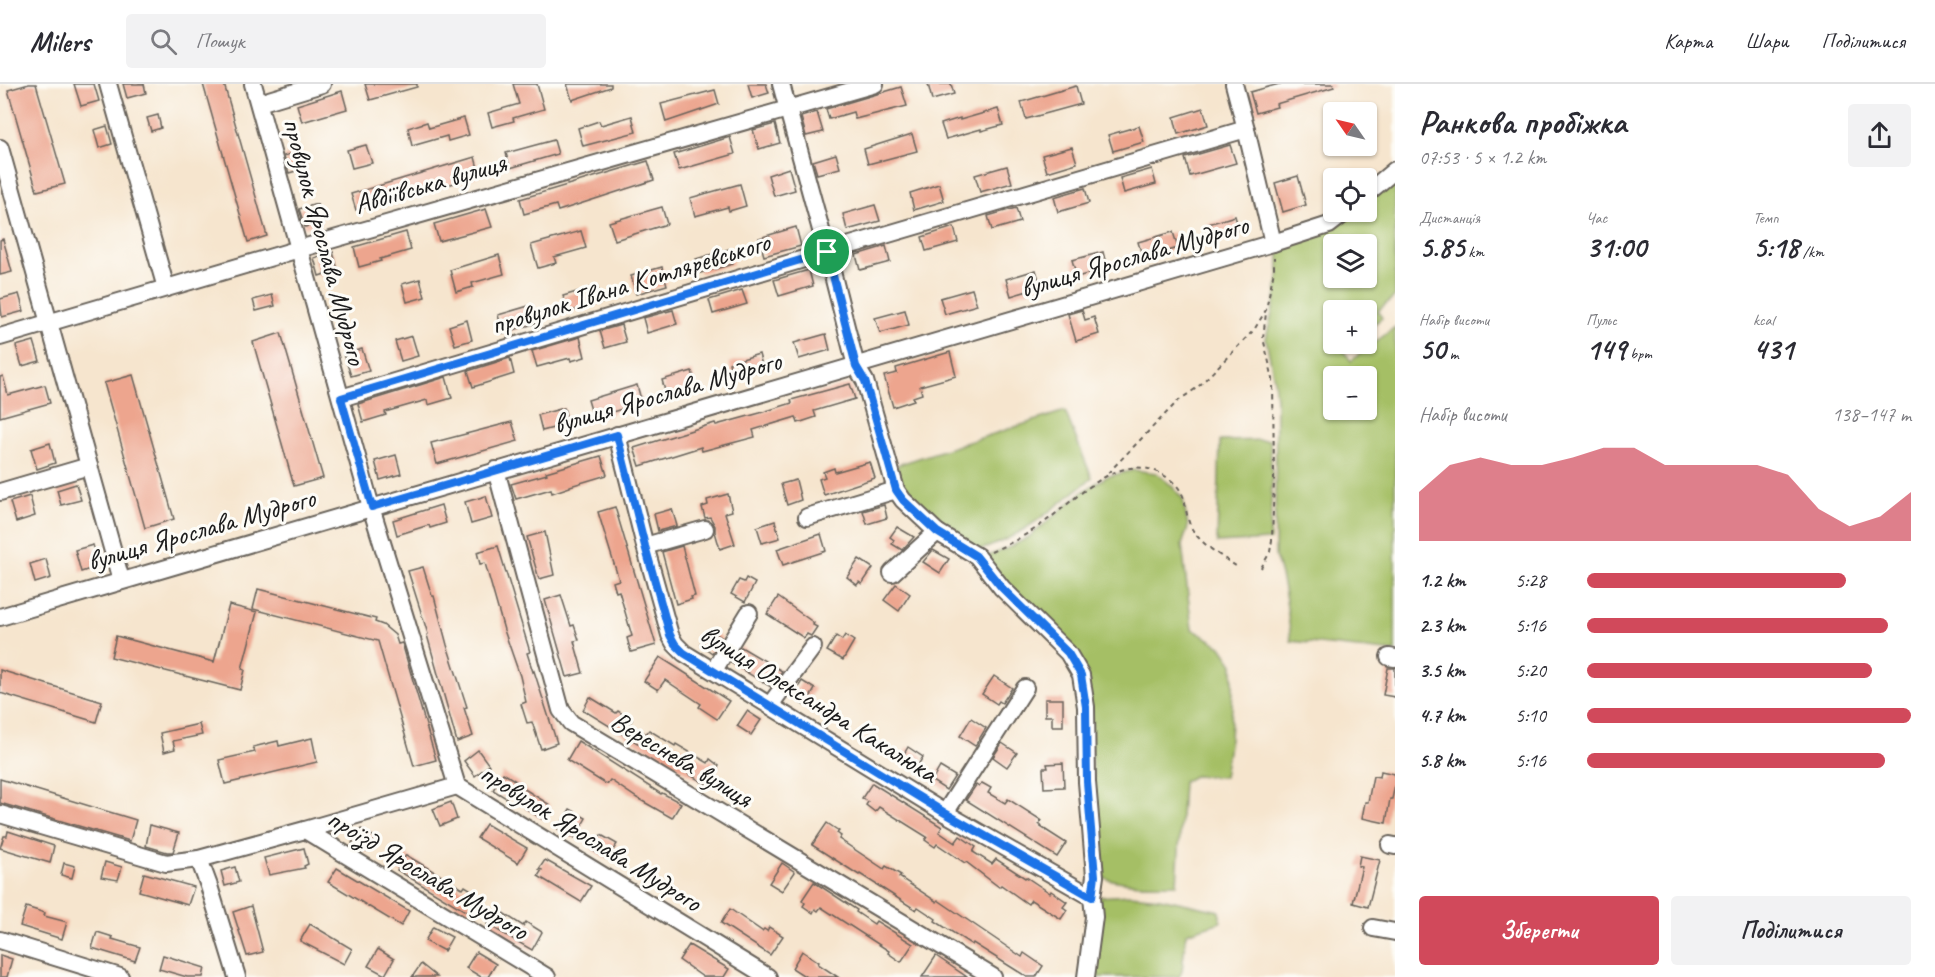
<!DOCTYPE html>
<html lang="uk">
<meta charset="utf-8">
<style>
:root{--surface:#fff;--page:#f2f2f3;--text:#2b2b33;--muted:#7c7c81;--line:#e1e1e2;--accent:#d1495b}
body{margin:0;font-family:Caveat,sans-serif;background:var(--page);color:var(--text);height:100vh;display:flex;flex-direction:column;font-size:22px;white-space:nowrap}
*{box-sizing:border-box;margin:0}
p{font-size:20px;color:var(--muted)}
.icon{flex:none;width:33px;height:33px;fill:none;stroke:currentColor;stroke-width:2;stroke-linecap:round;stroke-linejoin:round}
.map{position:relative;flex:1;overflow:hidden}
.panel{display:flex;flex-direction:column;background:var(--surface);width:540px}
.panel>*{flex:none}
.needle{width:39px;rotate:304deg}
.controls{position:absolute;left:1323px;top:18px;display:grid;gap:12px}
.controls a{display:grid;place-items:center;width:54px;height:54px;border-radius:6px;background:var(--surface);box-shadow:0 2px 4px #0004;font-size:30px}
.pin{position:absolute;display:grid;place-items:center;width:51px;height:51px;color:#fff;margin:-26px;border:3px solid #fff;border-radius:50%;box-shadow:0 2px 6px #0007}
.round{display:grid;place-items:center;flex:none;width:63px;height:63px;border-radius:6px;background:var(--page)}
.headline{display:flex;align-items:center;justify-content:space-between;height:102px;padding:0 24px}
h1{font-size:33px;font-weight:700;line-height:45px}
.figures{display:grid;grid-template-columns:repeat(3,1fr);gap:9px;height:102px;padding:6px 24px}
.figures div{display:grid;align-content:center}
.figures b{font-size:30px;font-weight:700}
.figures small{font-size:16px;font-weight:400}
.figures p{font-size:16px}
.chart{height:168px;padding:12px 24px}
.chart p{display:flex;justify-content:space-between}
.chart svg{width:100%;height:108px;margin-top:6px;fill:var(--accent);opacity:.7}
.action{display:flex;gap:12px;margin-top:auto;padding:12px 24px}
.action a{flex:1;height:69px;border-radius:6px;background:var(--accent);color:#fff;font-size:24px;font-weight:700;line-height:69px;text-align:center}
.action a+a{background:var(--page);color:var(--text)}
ul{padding:0 24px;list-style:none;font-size:20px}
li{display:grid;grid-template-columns:96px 72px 1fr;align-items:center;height:45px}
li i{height:15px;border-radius:8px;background:var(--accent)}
header{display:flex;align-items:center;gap:36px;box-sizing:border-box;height:84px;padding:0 30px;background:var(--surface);border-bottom:2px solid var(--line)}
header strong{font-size:28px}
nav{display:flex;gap:33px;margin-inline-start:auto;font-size:21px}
.search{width:420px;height:54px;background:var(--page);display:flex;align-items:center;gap:15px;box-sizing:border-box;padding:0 21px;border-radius:6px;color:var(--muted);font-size:22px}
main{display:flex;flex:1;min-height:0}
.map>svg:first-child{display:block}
.green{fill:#a5bf65;stroke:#606e40;stroke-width:1.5;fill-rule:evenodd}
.building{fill:#eda58e}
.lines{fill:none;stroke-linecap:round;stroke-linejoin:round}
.minor-casing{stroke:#68625a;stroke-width:20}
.path{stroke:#68625a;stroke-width:2;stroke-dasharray:4.5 4.5;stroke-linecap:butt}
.minor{stroke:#fff;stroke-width:16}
.route-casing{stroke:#fff;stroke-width:12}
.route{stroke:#1a73e8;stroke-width:8}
.labels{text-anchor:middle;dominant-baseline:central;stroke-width:6;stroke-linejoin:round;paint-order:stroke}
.street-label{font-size:28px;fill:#1c1c1c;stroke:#fdfcf7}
</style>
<header>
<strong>Milers</strong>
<div class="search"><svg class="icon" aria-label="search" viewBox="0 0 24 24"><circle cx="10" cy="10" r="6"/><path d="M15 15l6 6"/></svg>Пошук</div>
<nav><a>Карта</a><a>Шари</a><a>Поділитися</a></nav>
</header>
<main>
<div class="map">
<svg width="1395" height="893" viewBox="0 0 1395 893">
<rect width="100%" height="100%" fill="#fdfcf7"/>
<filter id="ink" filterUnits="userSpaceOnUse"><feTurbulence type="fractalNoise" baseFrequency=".0167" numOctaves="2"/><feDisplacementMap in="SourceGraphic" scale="12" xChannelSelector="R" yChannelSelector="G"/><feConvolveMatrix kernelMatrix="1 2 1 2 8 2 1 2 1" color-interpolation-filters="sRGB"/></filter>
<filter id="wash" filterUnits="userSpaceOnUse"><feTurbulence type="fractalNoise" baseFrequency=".008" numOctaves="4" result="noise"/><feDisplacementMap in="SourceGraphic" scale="24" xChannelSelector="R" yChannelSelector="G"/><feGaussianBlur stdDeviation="1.35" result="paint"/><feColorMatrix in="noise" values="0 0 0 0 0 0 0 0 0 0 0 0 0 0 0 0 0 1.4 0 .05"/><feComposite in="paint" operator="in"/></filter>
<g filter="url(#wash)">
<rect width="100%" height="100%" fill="#f6e5ce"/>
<!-- green -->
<g class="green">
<path d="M1395,93V212L1378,227L1382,234L1367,245L1366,226H1334V260H1347L1341,264L1351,277L1395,243V568L1291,557C1288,529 1285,499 1275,472L1276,316L1274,295L1266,255L1275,216L1279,186V164L1354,128H1366L1367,117ZM1334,160H1366V194H1334ZM1334,292H1366V326H1334Z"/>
<path d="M1065,327L1092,394C1057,421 1020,456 976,467L941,446L902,406L897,381Z"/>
<path d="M1270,356L1272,395L1270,456L1217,459L1220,357Z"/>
<path d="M1134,386L1156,389L1172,402L1183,415L1188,443L1182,461L1192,545L1221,562L1233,580V606L1230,654L1224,693L1194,692L1183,698L1177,800C1152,801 1122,801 1099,792L1087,600L985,473L1008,464L1029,453L1082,408L1106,393Z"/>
<path d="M1130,811L1160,814L1219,827L1221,838L1186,849L1182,887L1179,893H1090L1097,813Z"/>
</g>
<g id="blocks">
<!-- building -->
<g class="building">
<path d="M29,0H36L65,100L37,107L8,6Z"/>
<path d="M74,0H94L99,17L81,22Z"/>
<path d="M123,0H144L146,9L127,14Z"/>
<path d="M203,0H224L267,152L248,158Z"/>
<path d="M365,0H417V3L370,16Z"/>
<path d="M513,0H537L544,25L513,34L514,37L492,43L488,29L519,20Z"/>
<path d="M567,0H611V3L572,16Z"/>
<path d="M748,0H766L769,9L752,14Z"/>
<path d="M928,0H951L954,10L932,16Z"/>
<path d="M1279,0H1333L1334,3L1276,20L1277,23L1256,29L1250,8Z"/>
<path d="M1076,2L1081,20L1026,35L1021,18Z"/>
<path d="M901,3L907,22L855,35L853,28L829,35L826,25Z"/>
<path d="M715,6L719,20L666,38L661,20Z"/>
<path d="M342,7L347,25L302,38L297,21Z"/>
<path d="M1203,24L1208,41L1178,50L1174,33Z"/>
<path d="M998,25L1003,41L981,47V45L946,55L941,40L960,34V36Z"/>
<path d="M817,28L823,48L806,52L801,33Z"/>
<path d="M158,31L161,44L151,47L147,34Z"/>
<path d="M632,32L636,48L583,62L578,44L599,37L601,41Z"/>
<path d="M464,34L469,51L448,57L447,52L412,62L408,44L427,38L429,44Z"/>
<path d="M775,40L780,59L759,65L753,46Z"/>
<path d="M107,42L112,60L99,64L94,46Z"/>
<path d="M1139,42L1144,58L1113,67L1108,51Z"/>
<path d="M912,50L917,67L868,80L864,65Z"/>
<path d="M730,53L735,70L679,86L674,70Z"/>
<path d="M554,56L558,70L510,84L506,69Z"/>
<path d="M366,61L372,79L352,84L347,66Z"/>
<path d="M1230,61L1236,79L1190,92L1185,74Z"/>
<path d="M1072,63L1077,79L1047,88L1042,71Z"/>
<path d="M301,67L306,84L289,89L284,72Z"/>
<path d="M836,70L840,84L817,90L813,77Z"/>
<path d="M475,73L480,92L356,126L351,110Z"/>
<path d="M648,77L654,96L558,127L556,121L524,130L520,115Z"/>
<path d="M1007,82L1012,99L980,108L975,91Z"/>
<path d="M789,84L795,106L774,112L768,91Z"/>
<path d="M1152,85L1156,100L1124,109L1120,94Z"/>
<path d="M1298,92L1306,121L1283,128L1275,99Z"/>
<path d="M740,100L746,122L729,127L728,123L695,132L690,114Z"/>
<path d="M939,100L944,117L914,126L910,109Z"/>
<path d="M1085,104L1089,119L1058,128L1054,113Z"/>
<path d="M317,120L322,138L305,143L299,125Z"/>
<path d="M875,121L880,137L847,146L843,130Z"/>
<path d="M662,123L667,140L615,156L609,138Z"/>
<path d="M1016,124L1020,138L992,146L988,132Z"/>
<path d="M486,125L492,143L439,157L434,140Z"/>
<path d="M1235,132L1239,146L1209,154L1205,141Z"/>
<path d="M796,143L801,162L764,172L759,154Z"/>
<path d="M954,143L958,158L926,167L922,153Z"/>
<path d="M581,147L586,164L554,173L556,179L538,184L531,161Z"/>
<path d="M406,148L411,166L380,175L381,177L359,183L354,163Z"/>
<path d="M1173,148L1178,164L1143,174L1138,158Z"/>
<path d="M3,155L12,188L0,191V156Z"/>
<path d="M886,162L890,178L860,186L856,171Z"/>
<path d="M729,165L733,180L700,189L696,175Z"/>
<path d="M333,168L338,186L319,192L314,174Z"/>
<path d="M1103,168L1107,184L1077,193L1072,176Z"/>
<path d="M499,171L504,190L472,199L473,203L456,208L450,186Z"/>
<path d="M662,183L667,201L636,210L631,192Z"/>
<path d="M809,186L813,202L779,212L774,196Z"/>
<path d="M1036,186L1041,203L1011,212L1006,195Z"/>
<path d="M420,195L425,213L407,218L402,200Z"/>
<path d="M597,202L602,219L568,228L563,212Z"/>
<path d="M972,205L977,221L945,230L940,214Z"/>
<path d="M742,206L747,220L713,230L709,216Z"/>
<path d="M19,210L24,227L2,233L0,215Z"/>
<path d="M272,211L275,222L256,227L253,216Z"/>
<path d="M532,221L537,239L503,249L498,231Z"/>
<path d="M673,226L677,240L647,249L643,234Z"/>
<path d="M905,226L909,241L880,249L875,234Z"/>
<path d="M1082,226L1085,236L1094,233L1099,250L1076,257L1068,230Z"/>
<path d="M467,236L472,256L455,261L449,242Z"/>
<path d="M621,241L626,258L605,264L600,247Z"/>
<path d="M281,249L323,394L294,402L253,258Z"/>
<path d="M826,250L830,266L799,275L794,259Z"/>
<path d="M412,252L418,272L401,277L395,257Z"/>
<path d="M580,253L585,273L571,277L570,274L537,283L532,267Z"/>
<path d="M34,257L40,277L22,282L16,262Z"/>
<path d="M362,265L369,287L351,292L344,270Z"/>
<path d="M950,268L956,292L920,302L922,310L913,313L914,316L893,323L884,292L897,289L896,284Z"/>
<path d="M759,270L763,285L733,294L729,279Z"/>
<path d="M510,274L514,290L473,303L468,287Z"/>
<path d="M692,287L697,305L667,314L662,296Z"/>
<path d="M133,291L174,435L145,444L104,299Z"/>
<path d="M3,292L8,311L45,301L50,319L0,333V293Z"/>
<path d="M446,293L452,314L428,321L427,316L385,328L386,331L363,338L358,320Z"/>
<path d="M850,300L855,315L814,327L816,333L798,339L796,333L753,346L755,353L702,367L701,363L640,382L634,364L715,339L716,341L760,329L792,319L791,316Z"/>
<path d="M637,301L642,319L612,328V330L594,336L588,316Z"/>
<path d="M564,324L568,340L542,347L538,331Z"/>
<path d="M512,338L518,357L437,380L431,359Z"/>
<path d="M50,359L55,379L37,385L31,365Z"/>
<path d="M396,371L401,390L380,396L375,377Z"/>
<path d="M601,372L607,391L570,402V403L552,409L551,405L516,415L511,400L547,390L546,388Z"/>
<path d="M870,378L875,394L824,411L819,395L825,393L823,388L834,384L835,388Z"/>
<path d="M796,396L801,416L787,421L781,400Z"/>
<path d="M76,400L81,416L61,421L57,406Z"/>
<path d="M728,410L732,427L725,429L735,460L720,465L715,448V442L710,433L705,434L702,423L708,421L707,416Z"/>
<path d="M30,412L35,432L16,438L10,418Z"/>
<path d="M486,412L492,434L471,440L465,418Z"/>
<path d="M441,421L446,439L430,444L429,441L397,451L393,436Z"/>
<path d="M884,421L887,434L867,440L863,427Z"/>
<path d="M615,423L656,561L631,568L627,554L632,552L619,507L616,508L613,498L619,496L598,428Z"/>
<path d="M672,425L677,442L658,447L654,430Z"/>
<path d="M775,437L780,454L762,459L757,443Z"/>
<path d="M897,443L914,453L902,466L892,460L894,456L890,453Z"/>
<path d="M545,448L554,491L539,495L527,453Z"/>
<path d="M821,450L826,467L783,481L777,465Z"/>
<path d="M93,461L99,482L81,488L75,466Z"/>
<path d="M498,462L530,568L527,569L533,588L534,587L557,659L541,665L532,638L527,639L521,620L526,618L520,592L504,546L485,479L480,480L477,468Z"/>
<path d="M682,462L695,512L691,513L692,515L676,520L662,468Z"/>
<path d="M933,466L949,475L940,489L923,478Z"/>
<path d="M46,475L51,494L35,499L30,480Z"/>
<path d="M859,475L873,484L862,500L859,498L857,501L847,493Z"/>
<path d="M423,483L432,512H434L447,561L467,623L464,624L473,652L457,658L427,551L428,550L408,487Z"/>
<path d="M746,494L755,499L745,518L731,510L739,496L744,498Z"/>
<path d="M896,500L910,510L899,527L884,516Z"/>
<path d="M258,505L376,535L375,538L383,541L395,551L398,560L402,559L436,676L414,682L378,557L253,525Z"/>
<path d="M561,511L571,542L574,541L579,556L574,557L583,589L567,593L545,516Z"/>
<path d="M778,513L814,539L813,541L817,543L811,552L807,550L804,554L767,530Z"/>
<path d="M229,521L257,528L242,585L245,586L240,606L111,573L116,552L214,578Z"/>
<path d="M709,545L722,554L712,569L700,560Z"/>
<path d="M845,551L854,557L843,576L827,567L836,552L842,556Z"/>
<path d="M741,563L782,587L771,603L731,579Z"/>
<path d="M660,573L729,617L717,635L699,623L701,620L665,596L658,606L644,597Z"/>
<path d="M1388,584H1395V613L1383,611Z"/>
<path d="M0,586L102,617L96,638L0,609Z"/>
<path d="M994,592L1012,604L1002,619L999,617L997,620L982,610Z"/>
<path d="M802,597L815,605L805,622L792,613Z"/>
<path d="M590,613L616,629L618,627L632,636L629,640L646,650L649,646L675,662L676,660L708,679L710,675L719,682L707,701L583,626Z"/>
<path d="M1045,615H1063V642H1052V632H1045Z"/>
<path d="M747,627L761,636L751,651L737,642Z"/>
<path d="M971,634L986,644L975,662L960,652Z"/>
<path d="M199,640L202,651L173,657L175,665L164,668L160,649Z"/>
<path d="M312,654L317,678L225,700L219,676L255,668L253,663L278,657L279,662Z"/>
<path d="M578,657L661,710L662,709L681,719L672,734L637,714L610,696L607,700L604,699L567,676Z"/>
<path d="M1002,659L1017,669L1007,683L993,673Z"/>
<path d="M908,663L923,673L915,686L900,677Z"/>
<path d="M478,666L489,681L475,692L464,677Z"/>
<path d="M1063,679L1064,703L1044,704L1043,684H1048L1047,680Z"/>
<path d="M940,683L955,692L946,706L932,697Z"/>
<path d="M1381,687L1395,690V701L1392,715H1390L1386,739L1362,734L1365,718H1368L1373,692L1380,693Z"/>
<path d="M503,689L519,699L518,701L550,721L542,735L525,724L528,719L509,708L506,714L493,706Z"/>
<path d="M0,695L136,736L130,757L0,719Z"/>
<path d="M872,699L942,743L939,748L955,759L960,752L976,763L973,768L992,780L996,775L1025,794L1026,793L1050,809L1051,807L1067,818L1063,823L1067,826L1061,835L1031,816L1028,820L1001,801L999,803L966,778L965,779L937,760L935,763L925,756L927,753L879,723L875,728L866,721L868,718L862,714Z"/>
<path d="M982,699L991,704L988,709L1005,719L1008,715L1041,736L1039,740L1042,742L1041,743L1066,759L1057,773L966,716L976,701L979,703Z"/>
<path d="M451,718L457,735L440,742L433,725Z"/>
<path d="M570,725L586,734L574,755L558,745Z"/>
<path d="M827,739L839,747L837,749L841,752L839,755L884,785L886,782L901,791L899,793L937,818L938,816L1022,873L1024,869L1043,882L1036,893H1027L973,859L972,861L935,837L936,835L918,823L916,826L860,790L859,791L812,761Z"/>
<path d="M486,740L527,764L518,779L477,754Z"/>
<path d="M150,741L179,749L173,768H167L146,762Z"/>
<path d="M361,745L376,754L367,768L352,759Z"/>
<path d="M8,747L54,762L50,779L0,764L4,752H7Z"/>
<path d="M601,751L617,760L607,775L592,766Z"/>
<path d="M304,764L308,780L304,782L305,784L269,791L264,774Z"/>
<path d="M406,771L463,805L465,802L478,810L467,828L397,786Z"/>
<path d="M1360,772L1380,776L1368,823L1353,819L1362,783L1358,782Z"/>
<path d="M545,776L591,802L581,818L538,792L542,786L539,785Z"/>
<path d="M105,778L122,783L118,796L101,793Z"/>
<path d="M64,779L75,782L72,794L61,791Z"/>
<path d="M782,779L795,788L782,807L769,799Z"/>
<path d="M235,783L239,798L225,802L221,787Z"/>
<path d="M337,784L409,827L401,842L328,798Z"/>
<path d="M144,789L194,803L188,821L139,807Z"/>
<path d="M814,798L857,826L856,828L874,840L876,837L913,860L901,878L888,869L889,867L821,823L818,827L815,825L813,829L803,822L805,819L802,816Z"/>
<path d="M251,822L263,868L247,872L233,828Z"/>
<path d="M26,823L45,829L44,832L67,838L62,855L20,842Z"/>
<path d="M497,825L523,842L526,838L542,848L532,866L487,840Z"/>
<path d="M730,825L762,847L764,845L767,847L769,843L783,852L770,871L721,839Z"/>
<path d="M310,840L352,865L344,880L300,857Z"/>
<path d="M433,843L452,853L444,867L425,857Z"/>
<path d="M97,848L113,853L112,855L140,863L135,877L92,864Z"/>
<path d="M689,861L729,885L724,893H703L679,876Z"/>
<path d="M378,865L394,875L385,891L368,882Z"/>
<path d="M802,867L819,878L818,880L838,893H806L792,884Z"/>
<path d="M476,868L496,880L488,893H481L466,884Z"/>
<path d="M0,871L12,875L7,893H0Z"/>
<path d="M163,871L205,884L203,893H187L159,885Z"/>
<path d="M936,872L967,893H922Z"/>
<path d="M421,880L437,893H412Z"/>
</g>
</g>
</g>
<g filter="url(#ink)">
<use href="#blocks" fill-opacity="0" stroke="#68625a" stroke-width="1.5"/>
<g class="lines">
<defs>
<g id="minor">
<path d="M108,0L166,204"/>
<path d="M253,0L371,423L457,702L768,893"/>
<path d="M781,0L827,168L856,282L865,297L896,406L903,416L937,448L977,472L1002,504L1068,569L1081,591L1086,623L1087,698L1095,792L1092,813L1094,833L1086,893"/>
<path d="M1234,0L1246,45L1273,159"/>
<path d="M259,19L322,0"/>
<path d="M0,64L121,496"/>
<path d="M1366,110L1395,86"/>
<path d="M0,253L299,165L875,0"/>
<path d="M341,314L827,168L1246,45"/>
<path d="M617,351L645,462L670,551L675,560L684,569L945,729L1092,813"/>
<path d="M496,386L561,626L571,639L993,893"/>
<path d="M0,408L89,382"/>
<path d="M807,433L896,406"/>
<path d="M645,462L705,445"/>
<path d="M892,489L937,448"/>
<path d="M0,533L1273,159L1329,141L1346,128"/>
<path d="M1389,573L1395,574"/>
<path d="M714,586L749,529"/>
<path d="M770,621L813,563"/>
<path d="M945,729L1025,604"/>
<path d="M0,730L166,779L199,775L305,746L547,893"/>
<path d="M305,746L457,702"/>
<path d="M1390,761L1395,762"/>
<path d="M199,775L209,802L237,893"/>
<path d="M1373,844L1395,848"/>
<path d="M0,856L120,893"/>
</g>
</defs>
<!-- minor casing -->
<use href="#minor" class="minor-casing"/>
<!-- path -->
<g class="path">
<path d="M1108,389L1178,317L1198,303L1254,246L1266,226L1274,186V173"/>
<path d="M991,468C1011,459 1029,450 1046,437C1082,411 1126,358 1173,398C1189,412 1183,427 1191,443C1198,458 1222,473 1236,482"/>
<path d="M1261,484L1270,468L1272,456L1274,395L1273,295L1263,254L1266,229"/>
</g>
<!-- minor -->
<use href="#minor" class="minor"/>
</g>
</g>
<g class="lines" filter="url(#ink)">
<defs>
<path id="route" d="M827,168L856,282L865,297L896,406L903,416L937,448L976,472L1002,504L1068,569L1081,591L1086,623L1087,698L1095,792L1092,813L945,729L684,569L675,560L670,551L645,462L617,351L372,423L341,314Z"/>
</defs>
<!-- route casing -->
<use href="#route" class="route-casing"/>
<!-- route -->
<use href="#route" class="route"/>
</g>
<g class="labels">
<!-- street labels -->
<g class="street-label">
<text transform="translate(430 99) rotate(-16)">Авдіївська вулиця</text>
<text transform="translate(325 157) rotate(75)">провулок Ярослава Мудрого</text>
<text transform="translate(1134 172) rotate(-16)">вулиця Ярослава Мудрого</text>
<text transform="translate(630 199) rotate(-17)">провулок Івана Котляревського</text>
<text transform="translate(667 308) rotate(-16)">вулиця Ярослава Мудрого</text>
<text transform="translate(201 445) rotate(-16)">вулиця Ярослава Мудрого</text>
<text transform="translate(819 619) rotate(32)">вулиця Олександра Какалюка</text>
<text transform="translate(682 675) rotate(31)">Вереснева вулиця</text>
<text transform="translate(591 753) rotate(32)">провулок Ярослава Мудрого</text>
<text transform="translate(428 790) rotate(31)">проїзд Ярослава Мудрого</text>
</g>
</g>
</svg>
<div class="controls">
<a><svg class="needle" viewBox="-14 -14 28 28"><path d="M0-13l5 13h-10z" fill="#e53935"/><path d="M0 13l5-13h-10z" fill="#7c7c81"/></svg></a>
<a><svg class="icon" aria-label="locate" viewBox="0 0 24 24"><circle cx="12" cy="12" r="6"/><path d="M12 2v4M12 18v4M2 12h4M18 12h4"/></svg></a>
<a><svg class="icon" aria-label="layers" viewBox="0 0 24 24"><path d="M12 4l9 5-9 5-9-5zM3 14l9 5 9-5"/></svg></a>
<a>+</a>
<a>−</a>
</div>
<div class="pin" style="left:827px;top:168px;background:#1e9e55"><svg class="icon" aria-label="arrive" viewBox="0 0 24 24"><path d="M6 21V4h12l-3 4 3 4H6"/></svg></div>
</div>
<section class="panel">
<div class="headline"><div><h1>Ранкова пробіжка</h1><p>07:53 · 5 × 1.2 km</p></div><a class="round"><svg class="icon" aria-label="share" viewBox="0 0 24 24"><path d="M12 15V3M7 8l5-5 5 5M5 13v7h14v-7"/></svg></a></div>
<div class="figures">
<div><p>Дистанція</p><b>5.85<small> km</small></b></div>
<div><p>Час</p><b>31:00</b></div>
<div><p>Темп</p><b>5:18<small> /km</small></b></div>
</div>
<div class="figures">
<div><p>Набір висоти</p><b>50<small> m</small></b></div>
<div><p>Пульс</p><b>149<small> bpm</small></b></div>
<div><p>kcal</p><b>431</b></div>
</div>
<div class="chart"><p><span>Набір висоти</span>138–147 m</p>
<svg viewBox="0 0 160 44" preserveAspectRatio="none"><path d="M0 44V24L10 13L20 10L30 13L40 13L50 10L60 6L70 6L80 13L90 13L100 13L110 13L120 17L130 31L140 38L150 34L160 24V44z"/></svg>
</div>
<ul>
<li><b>1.2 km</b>5:28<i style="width:80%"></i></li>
<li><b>2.3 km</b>5:16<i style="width:93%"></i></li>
<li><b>3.5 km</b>5:20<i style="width:88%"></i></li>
<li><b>4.7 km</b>5:10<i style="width:100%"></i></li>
<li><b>5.8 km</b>5:16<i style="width:92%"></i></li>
</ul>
<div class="action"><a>Зберегти</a><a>Поділитися</a></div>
</section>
</main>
